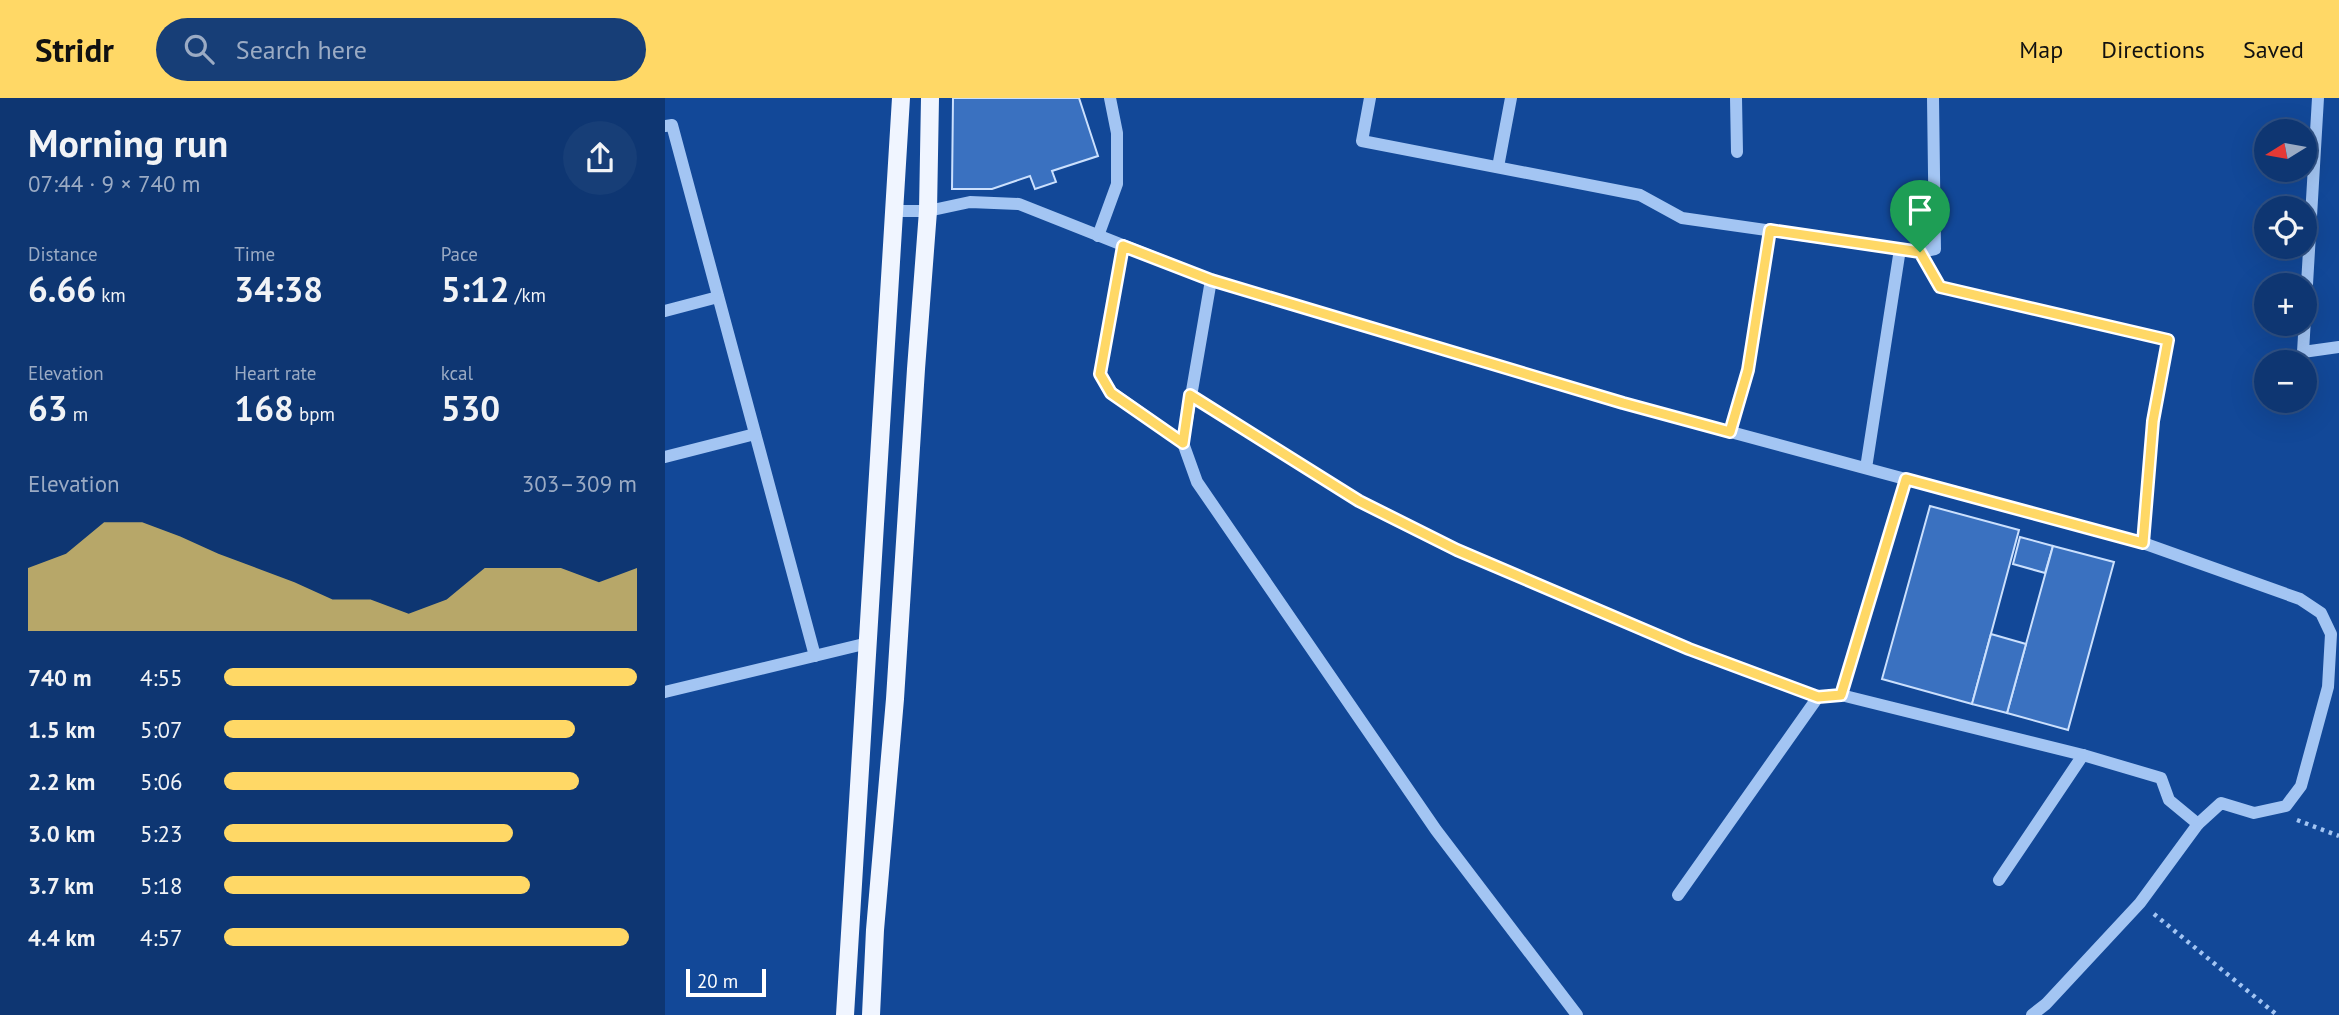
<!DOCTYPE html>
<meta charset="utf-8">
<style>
:root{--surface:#0e3672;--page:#173e77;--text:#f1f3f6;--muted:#9babc4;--line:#2e5084;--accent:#ffd866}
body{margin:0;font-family:"PT Sans",sans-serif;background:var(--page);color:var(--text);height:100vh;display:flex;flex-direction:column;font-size:26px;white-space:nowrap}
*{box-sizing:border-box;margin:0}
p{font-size:23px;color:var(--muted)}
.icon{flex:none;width:38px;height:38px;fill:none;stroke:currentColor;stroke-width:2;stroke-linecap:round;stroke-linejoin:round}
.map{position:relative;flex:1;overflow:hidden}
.sheet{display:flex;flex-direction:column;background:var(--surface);width:665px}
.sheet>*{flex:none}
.needle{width:46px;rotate:259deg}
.controls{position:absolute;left:1589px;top:21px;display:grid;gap:14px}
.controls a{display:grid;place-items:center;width:63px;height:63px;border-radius:50%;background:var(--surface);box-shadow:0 7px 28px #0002,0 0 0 2px var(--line);font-size:35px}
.scale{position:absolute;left:21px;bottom:18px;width:80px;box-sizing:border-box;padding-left:7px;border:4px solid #fff;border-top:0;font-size:19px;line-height:24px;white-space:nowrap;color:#fff;-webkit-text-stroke:5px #124898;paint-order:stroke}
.pin{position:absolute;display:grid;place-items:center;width:60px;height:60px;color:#fff;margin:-72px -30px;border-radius:50% 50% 50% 0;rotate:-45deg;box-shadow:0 0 7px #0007}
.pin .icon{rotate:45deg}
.round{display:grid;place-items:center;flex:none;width:74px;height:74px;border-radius:37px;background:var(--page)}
.overview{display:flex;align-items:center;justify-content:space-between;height:119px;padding:0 28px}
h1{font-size:38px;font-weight:800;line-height:52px}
.figures{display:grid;grid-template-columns:repeat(3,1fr);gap:10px;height:119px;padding:7px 28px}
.figures div{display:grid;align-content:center}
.figures b{font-size:35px;font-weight:800}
.figures small{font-size:19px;font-weight:400}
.figures p{font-size:19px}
.chart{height:196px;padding:14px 28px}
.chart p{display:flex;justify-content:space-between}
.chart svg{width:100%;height:126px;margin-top:7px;fill:var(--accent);opacity:.7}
ul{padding:0 28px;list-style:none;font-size:23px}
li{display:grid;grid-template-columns:112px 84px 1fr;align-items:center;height:52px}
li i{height:18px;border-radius:9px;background:var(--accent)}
header{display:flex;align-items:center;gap:42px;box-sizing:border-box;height:98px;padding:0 35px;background:var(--accent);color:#111}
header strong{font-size:33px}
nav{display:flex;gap:38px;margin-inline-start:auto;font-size:24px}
.search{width:490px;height:63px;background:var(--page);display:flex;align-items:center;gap:18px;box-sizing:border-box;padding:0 24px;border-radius:38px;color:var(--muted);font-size:26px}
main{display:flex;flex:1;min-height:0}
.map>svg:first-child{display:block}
.building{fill:#3a71c0;stroke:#cbe0fd;stroke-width:2}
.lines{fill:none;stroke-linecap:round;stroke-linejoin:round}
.path{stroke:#a3c5f3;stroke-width:4.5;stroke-dasharray:3.5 5;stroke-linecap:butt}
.minor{stroke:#a3c5f3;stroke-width:12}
.major{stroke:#f0f5ff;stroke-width:18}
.route-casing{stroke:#fff;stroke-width:14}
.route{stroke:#ffd866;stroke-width:9}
</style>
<header>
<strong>Stridr</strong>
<div class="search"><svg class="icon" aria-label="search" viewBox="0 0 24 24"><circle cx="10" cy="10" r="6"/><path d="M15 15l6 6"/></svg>Search here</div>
<nav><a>Map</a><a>Directions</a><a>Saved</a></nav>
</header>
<main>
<section class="sheet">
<div class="overview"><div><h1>Morning run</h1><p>07:44 · 9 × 740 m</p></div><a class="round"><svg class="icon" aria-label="share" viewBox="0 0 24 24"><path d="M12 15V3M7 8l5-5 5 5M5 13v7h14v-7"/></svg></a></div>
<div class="figures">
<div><p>Distance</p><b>6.66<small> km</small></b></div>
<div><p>Time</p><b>34:38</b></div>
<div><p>Pace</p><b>5:12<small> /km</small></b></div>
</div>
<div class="figures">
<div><p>Elevation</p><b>63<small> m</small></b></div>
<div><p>Heart rate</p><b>168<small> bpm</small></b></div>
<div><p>kcal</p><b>530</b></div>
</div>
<div class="chart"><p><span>Elevation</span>303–309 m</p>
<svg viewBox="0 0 160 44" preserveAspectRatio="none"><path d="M0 44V22L10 17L20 6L30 6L40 11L50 17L60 22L70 27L80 33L90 33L100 38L110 33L120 22L130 22L140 22L150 27L160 22V44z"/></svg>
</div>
<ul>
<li><b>740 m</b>4:55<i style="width:100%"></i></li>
<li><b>1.5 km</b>5:07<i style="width:85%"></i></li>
<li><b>2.2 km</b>5:06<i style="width:86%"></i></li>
<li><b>3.0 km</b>5:23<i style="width:70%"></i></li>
<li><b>3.7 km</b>5:18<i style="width:74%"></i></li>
<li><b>4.4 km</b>4:57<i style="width:98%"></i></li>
</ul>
</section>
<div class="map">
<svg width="1674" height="917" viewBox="0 0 1674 917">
<rect width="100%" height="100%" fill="#124898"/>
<!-- building -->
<g class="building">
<path d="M288,0H414L433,58L387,73L391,84L370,91L365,78L327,91H287Z"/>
<path d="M1265,408L1354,432L1307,606L1217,581Z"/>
<path d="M1355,439L1388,448L1380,475L1348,466Z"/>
<path d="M1388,448L1449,464L1403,632L1342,615Z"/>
<path d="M1326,536L1361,546L1342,615L1307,606Z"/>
</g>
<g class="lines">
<!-- path -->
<g class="path">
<path d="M1070,317L1083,272L1102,151"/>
<path d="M1632,722L1674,738"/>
<path d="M1489,816L1612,917"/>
</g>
<!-- minor -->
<g class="minor">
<path d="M705,0L697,43L975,97L1017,120L1255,154L1275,189L1503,242L1488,323L1478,445"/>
<path d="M1071,0L1072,54"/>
<path d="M1653,0L1638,254L1674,249"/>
<path d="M0,28L7,27L150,558"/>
<path d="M833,69L846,0"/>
<path d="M229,113H263L305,104L354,106L546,182L958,305L1478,445L1635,501L1656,515L1666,536L1663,589L1636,688L1621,708L1589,715L1556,705L1533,726"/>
<path d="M433,138L452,86V35L445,0"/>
<path d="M458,148L435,276L446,294L518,345"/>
<path d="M1255,154L1270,151L1268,0"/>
<path d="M546,182L518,345L532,384L771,732L912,917"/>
<path d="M0,213L53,199"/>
<path d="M525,297L694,403L792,452L1024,551L1153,599L1176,597L1418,657L1496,680L1504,702L1533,726L1475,805L1381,906L1367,917"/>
<path d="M0,359L90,336"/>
<path d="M1201,370L1235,151"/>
<path d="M0,594L203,545"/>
<path d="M1176,597L1241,381"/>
<path d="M1334,782L1418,657"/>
<path d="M1013,797L1153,599"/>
</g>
<!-- major -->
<g class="major">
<path d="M180,917L236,0"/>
<path d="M206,917L210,832L230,601L251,271L263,113L265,0"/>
</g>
</g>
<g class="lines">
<defs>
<path id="route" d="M1105,132L1255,154L1275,189L1503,242L1488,323L1478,445L1241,381L1176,597L1153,599L1024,551L792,452L694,403L525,297L518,345L446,295L435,276L458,148L546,182L958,305L1065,334L1083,272Z"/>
</defs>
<!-- route casing -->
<use href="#route" class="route-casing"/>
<!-- route -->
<use href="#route" class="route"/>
</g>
</svg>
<div class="controls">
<a><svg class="needle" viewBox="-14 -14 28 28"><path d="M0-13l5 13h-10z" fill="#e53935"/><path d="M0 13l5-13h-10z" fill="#9babc4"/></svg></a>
<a><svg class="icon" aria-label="locate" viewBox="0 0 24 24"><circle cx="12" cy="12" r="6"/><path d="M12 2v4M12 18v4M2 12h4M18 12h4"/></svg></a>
<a>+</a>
<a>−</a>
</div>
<div class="scale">20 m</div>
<div class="pin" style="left:1255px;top:154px;background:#1e9e55"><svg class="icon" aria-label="arrive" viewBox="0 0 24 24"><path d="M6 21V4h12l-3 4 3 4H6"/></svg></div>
</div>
</main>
